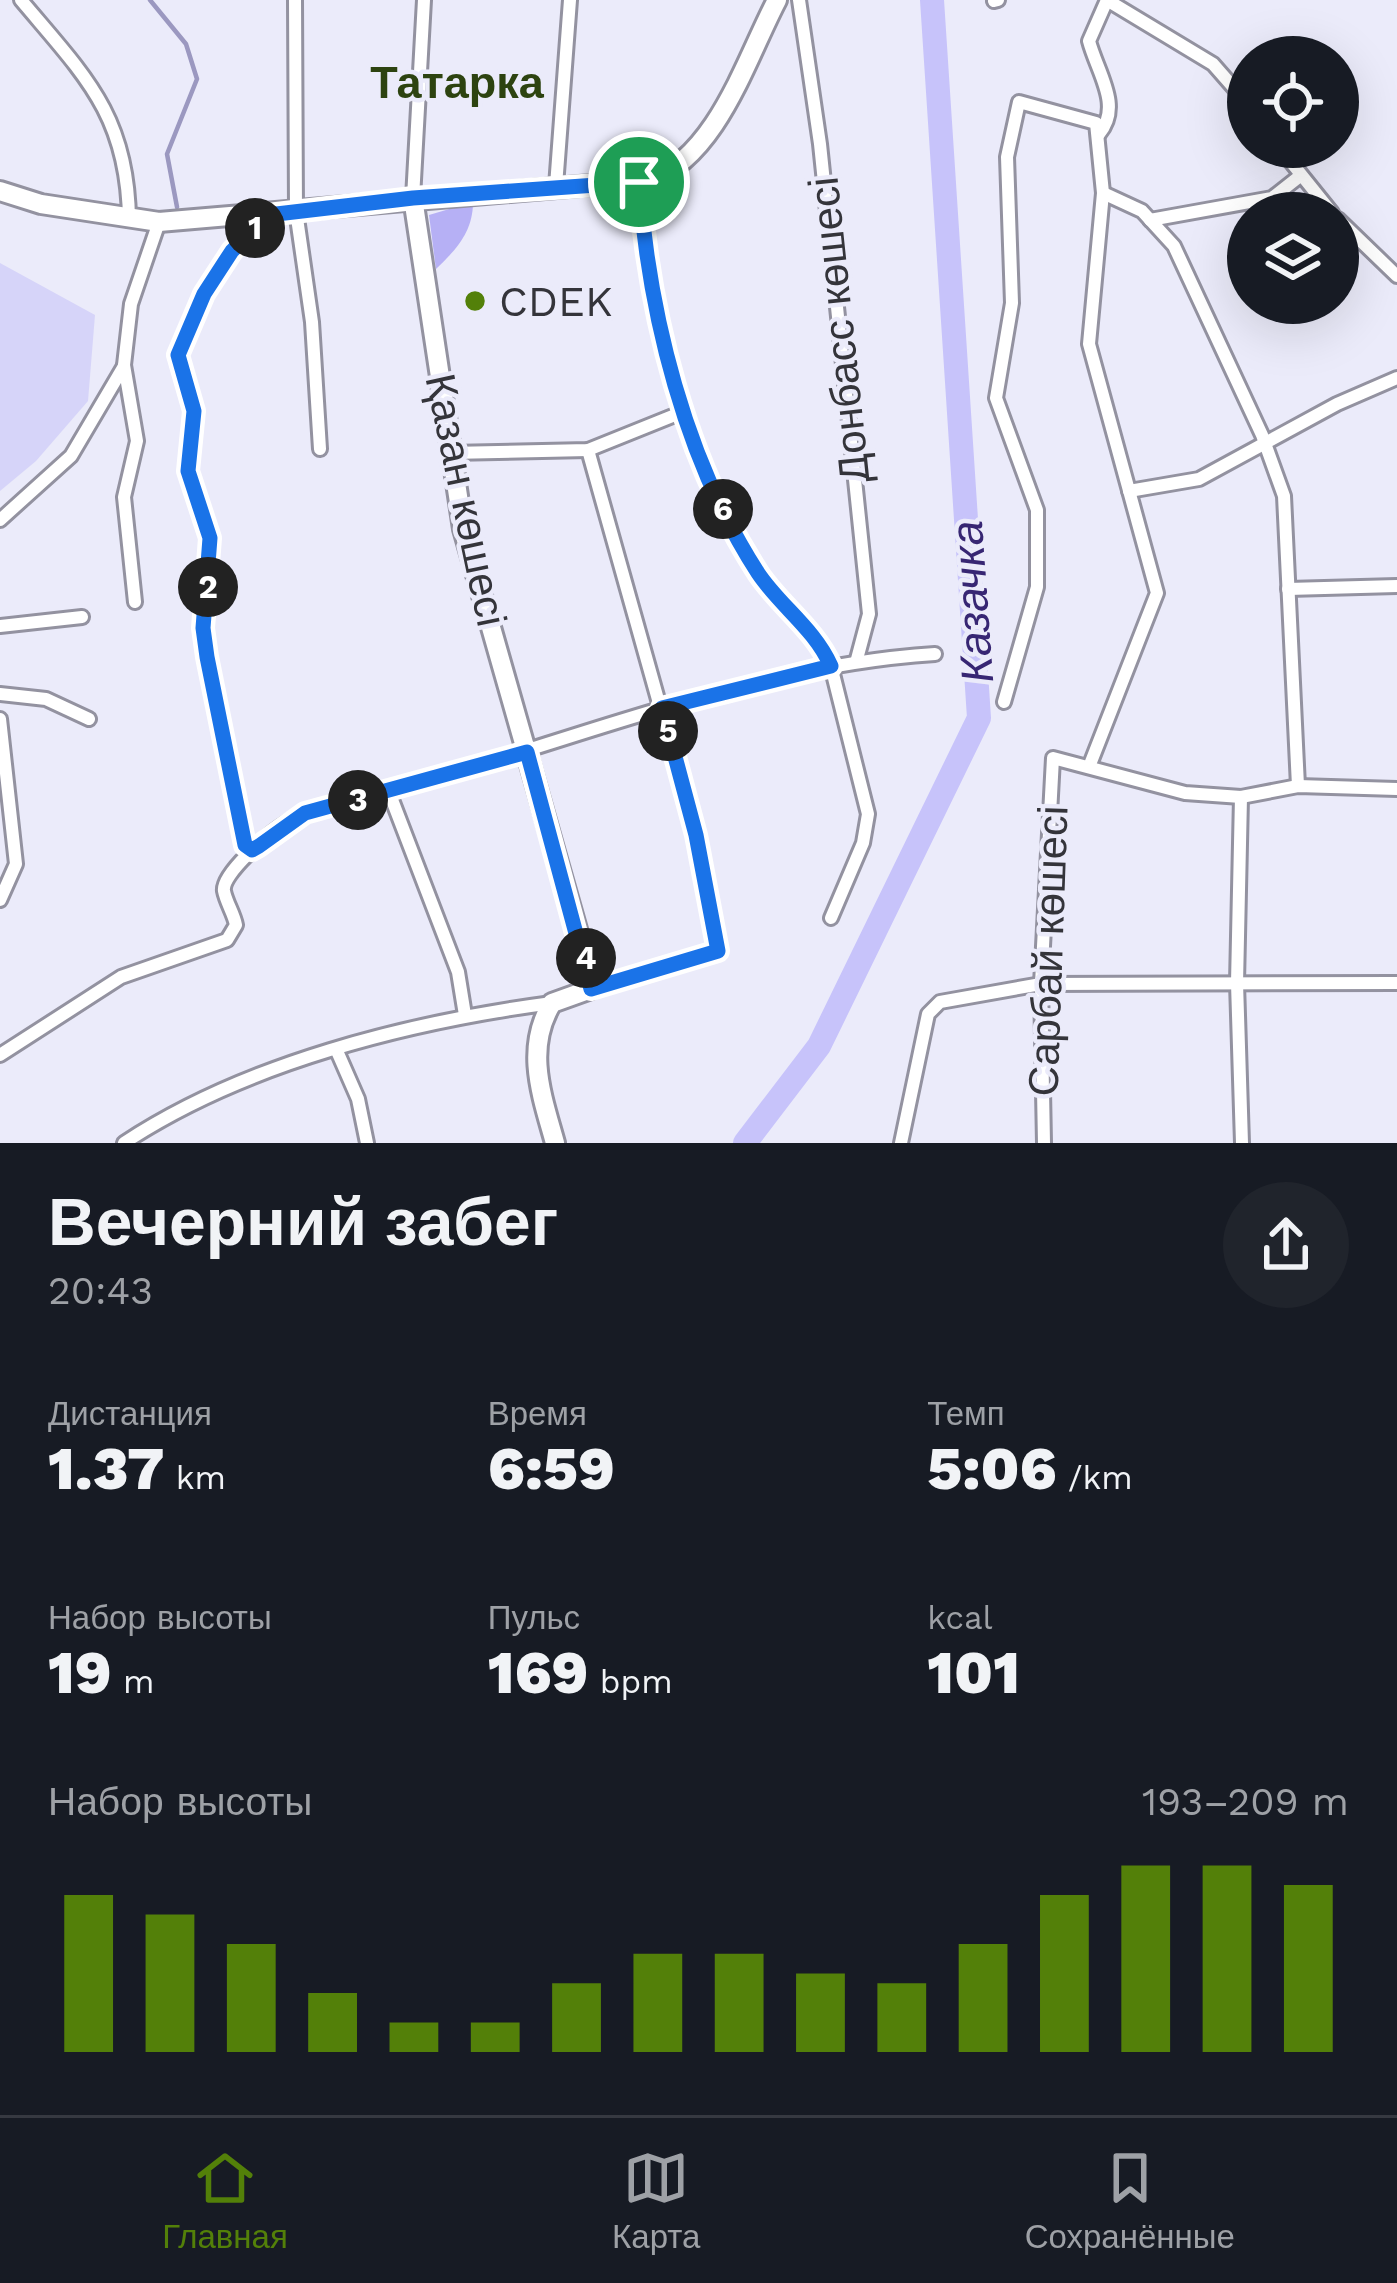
<!DOCTYPE html>
<html lang="ru">
<meta charset="utf-8">
<style>
:root{--surface:#171b24;--page:#20242c;--text:#f1f3f6;--muted:#9ea1a6;--line:#363941;--accent:#538009}
body{margin:0;font-family:"Work Sans",sans-serif;background:var(--page);color:var(--text);height:100vh;display:flex;flex-direction:column;font-size:45px;white-space:nowrap}
*{box-sizing:border-box;margin:0}
p{font-size:39px;color:var(--muted)}
.icon{flex:none;width:66px;height:66px;fill:none;stroke:currentColor;stroke-width:2;stroke-linecap:round;stroke-linejoin:round}
.map{position:relative;height:1143px;overflow:hidden}
.drawer{display:flex;flex-direction:column;background:var(--surface);flex:1}
.drawer>*{flex:none}
.controls{position:absolute;left:1227px;top:36px;display:grid;gap:24px}
.controls a{display:grid;place-items:center;width:132px;height:132px;border-radius:50%;background:var(--surface);box-shadow:0 12px 48px #0002;font-size:60px}
.pin{position:absolute;display:grid;place-items:center;width:102px;height:102px;color:#fff;margin:-51px;border:6px solid #fff;border-radius:50%;box-shadow:0 3px 12px #0007}
.km{position:absolute;width:60px;height:60px;margin:-30px;border-radius:50%;background:#222;color:#fff;font-size:33px;line-height:60px;text-align:center}
.round{display:grid;place-items:center;flex:none;width:126px;height:126px;border-radius:63px;background:var(--page)}
.summary{display:flex;align-items:center;justify-content:space-between;height:204px;padding:0 48px}
h1{font-size:66px;font-weight:800;line-height:90px}
.metrics{display:grid;grid-template-columns:repeat(3,1fr);gap:18px;height:204px;padding:12px 48px}
.metrics div{display:grid;align-content:center}
.metrics b{font-size:60px;font-weight:800}
.metrics small{font-size:33px;font-weight:400}
.metrics p{font-size:33px}
.chart{height:336px;padding:24px 48px}
.chart p{display:flex;justify-content:space-between}
.chart svg{width:100%;height:216px;margin-top:12px;stroke:var(--accent);stroke-width:6}
.tab-bar{display:flex;justify-content:space-around;align-items:center;height:168px;border-top:3px solid var(--line);background:var(--surface);font-size:33px;color:var(--muted)}
.tab-bar a{display:grid;justify-items:center;gap:6px}
.tab-bar .current{color:var(--accent)}
.map>svg:first-child{display:block}
.green{fill:#d6d4f9}
.forest{fill:#b6b0f5}
.lines{fill:none;stroke-linecap:round;stroke-linejoin:round}
.stream{stroke:#9b98c0;stroke-width:4.5}
.river{stroke:#c7c3fa;stroke-width:24}
.street-casing{stroke:#9392a0;stroke-width:18}
.secondary-casing{stroke:#9392a0;stroke-width:24}
.street{stroke:#fff;stroke-width:12}
.secondary{stroke:#fff;stroke-width:18}
.route-casing{stroke:#fff;stroke-width:24}
.route{stroke:#1a73e8;stroke-width:15}
.poi-dot{fill:#538009;stroke:#ebebfa;stroke-width:4.5}
.labels{text-anchor:middle;dominant-baseline:central;stroke-width:9;stroke-linejoin:round;paint-order:stroke}
.poi-label{font-size:42px;fill:#34343a;stroke:#ebebfa;text-anchor:start}
.street-label{font-size:42px;fill:#34343a;stroke:#ebebfa}
.neighbourhood-label{font-size:45px;font-weight:bold;fill:#2d4310;stroke:#ebebfa}
.water-label{font-size:45px;font-style:italic;fill:#372673;stroke:#ebebfa}
</style>
<div class="map">
<svg width="1397" height="1143" viewBox="0 0 1397 1143">
<rect width="100%" height="100%" fill="#ebebfa"/>
<!-- green -->
<path class="green" d="M0,263L95,315L88,401L36,461L0,491Z"/>
<!-- forest -->
<path class="forest" d="M473,202C473,231 457,249 436,269L429,215Z"/>
<g class="lines">
<!-- stream -->
<path class="stream" d="M150,0L186,44L197,79L167,154L177,207"/>
<!-- river -->
<path class="river" d="M745,1143L819,1046L979,718L932,0"/>
<defs>
<g id="street">
<path d="M21,0C84,75 128,115 129,220"/>
<path d="M295,0L296,211L312,322L320,449"/>
<path d="M799,0L820,144L869,614L857,659"/>
<path d="M1107,0L1213,64L1248,104"/>
<path d="M994,1L998,0"/>
<path d="M1099,134C1123,106 1097,72 1089,41L1107,0"/>
<path d="M1279,147L1332,213"/>
<path d="M639,182C649,314 685,460 759,573C781,606 814,629 831,666L868,814L863,843L831,918"/>
<path d="M556,186L570,0"/>
<path d="M1103,193L1142,211L1174,246L1262,435L1284,496L1298,786"/>
<path d="M413,198L424,0"/>
<path d="M1338,219L1397,276"/>
<path d="M1150,220L1272,198L1300,176"/>
<path d="M588,450L696,835L718,940V951L591,989"/>
<path d="M450,453L588,450L685,411"/>
<path d="M1129,491L1199,479L1337,404L1397,378"/>
<path d="M0,520L71,456L124,366"/>
<path d="M1288,589L1397,586"/>
<path d="M135,602L124,497L137,441L124,365L131,304L159,222"/>
<path d="M0,626L82,617"/>
<path d="M0,694L46,699L89,719"/>
<path d="M1004,702L1037,587V510L996,398L1012,303L1007,157L1019,102L1096,123L1103,193L1089,344L1157,593L1089,767"/>
<path d="M0,719L16,864L0,900"/>
<path d="M389,792L458,972L465,1015"/>
<path d="M1241,797L1237,983L1242,1143"/>
<path d="M252,850L245,845L207,657L203,628L210,538L188,471L194,411L178,355C192,300 229,255 267,215"/>
<path d="M337,1051L358,1099L367,1143"/>
<path d="M0,1055L121,977L227,940L236,925C234,914 226,902 224,891C221,874 269,834 283,825C322,797 385,794 431,780C597,731 762,665 935,654"/>
<path d="M124,1143C245,1063 409,1022 552,1003"/>
<path d="M901,1143L928,1014L940,1002L1041,984L1397,983"/>
<path d="M1044,1143L1041,984L1053,758L1185,793L1241,797L1298,786L1397,789"/>
</g>
<g id="secondary">
<path d="M0,191L41,204L159,222L650,180C717,156 746,59 777,0"/>
<path d="M413,198L463,529L590,975L591,989L552,1003C524,1049 542,1096 555,1143"/>
</g>
</defs>
<!-- street casing -->
<use href="#street" class="street-casing"/>
<!-- secondary casing -->
<use href="#secondary" class="secondary-casing"/>
<!-- street -->
<use href="#street" class="street"/>
<!-- secondary -->
<use href="#secondary" class="secondary"/>
</g>
<g class="lines">
<defs>
<path id="route" d="M639,182C649,315 685,460 758,573C780,606 814,628 831,666L662,708L696,835L718,951L591,989L527,752L305,813L259,846L252,850L245,845L207,657L203,628L210,538L188,471L194,411L178,355L204,294L232,251L268,215L413,198Z"/>
</defs>
<!-- route casing -->
<use href="#route" class="route-casing"/>
<!-- route -->
<use href="#route" class="route"/>
</g>
<!-- markers -->
<circle class="poi-dot" cx="475" cy="301" r="12"/>
<g class="labels">
<!-- poi labels -->
<g class="poi-label">
<text x="499" y="301">CDEK</text>
</g>
<!-- street labels -->
<g class="street-label">
<text transform="translate(839 330) rotate(-96)">Донбасс көшесі</text>
<text transform="translate(466 500) rotate(78)">Қазан көшесі</text>
<text transform="translate(1048 951) rotate(-88)">Сарбай көшесі</text>
</g>
<!-- neighbourhood labels -->
<g class="neighbourhood-label">
<text x="457" y="82">Татарка</text>
</g>
<!-- water labels -->
<g class="water-label">
<text transform="translate(972 602) rotate(-94)">Казачка</text>
</g>
</g>
</svg>
<div class="controls">
<a><svg class="icon" aria-label="locate" viewBox="0 0 24 24"><circle cx="12" cy="12" r="6"/><path d="M12 2v4M12 18v4M2 12h4M18 12h4"/></svg></a>
<a><svg class="icon" aria-label="layers" viewBox="0 0 24 24"><path d="M12 4l9 5-9 5-9-5zM3 14l9 5 9-5"/></svg></a>
</div>
<div class="pin" style="left:639px;top:182px;background:#1e9e55"><svg class="icon" aria-label="arrive" viewBox="0 0 24 24"><path d="M6 21V4h12l-3 4 3 4H6"/></svg></div>
<b class="km" style="left:255px;top:228px">1</b>
<b class="km" style="left:208px;top:587px">2</b>
<b class="km" style="left:358px;top:800px">3</b>
<b class="km" style="left:586px;top:958px">4</b>
<b class="km" style="left:668px;top:731px">5</b>
<b class="km" style="left:723px;top:509px">6</b>
</div>
<section class="drawer">
<div class="summary"><div><h1>Вечерний забег</h1><p>20:43</p></div><a class="round"><svg class="icon" aria-label="share" viewBox="0 0 24 24"><path d="M12 15V3M7 8l5-5 5 5M5 13v7h14v-7"/></svg></a></div>
<div class="metrics">
<div><p>Дистанция</p><b>1.37<small> km</small></b></div>
<div><p>Время</p><b>6:59</b></div>
<div><p>Темп</p><b>5:06<small> /km</small></b></div>
</div>
<div class="metrics">
<div><p>Набор высоты</p><b>19<small> m</small></b></div>
<div><p>Пульс</p><b>169<small> bpm</small></b></div>
<div><p>kcal</p><b>101</b></div>
</div>
<div class="chart"><p><span>Набор высоты</span>193–209 m</p>
<svg viewBox="0 0 160 44" preserveAspectRatio="none"><path d="M5 44V12M15 44V16M25 44V22M35 44V32M45 44V38M55 44V38M65 44V30M75 44V24M85 44V24M95 44V28M105 44V30M115 44V22M125 44V12M135 44V6M145 44V6M155 44V10"/></svg>
</div>
</section>
<nav class="tab-bar">
<a class="current"><svg class="icon" aria-label="home" viewBox="0 0 24 24"><path d="M3 11l9-7 9 7M6 9v11h12V9"/></svg>Главная</a>
<a><svg class="icon" aria-label="map" viewBox="0 0 24 24"><path d="M3 6l6-2 6 2 6-2v14l-6 2-6-2-6 2zM9 4v14M15 6v14"/></svg>Карта</a>
<a><svg class="icon" aria-label="saved" viewBox="0 0 24 24"><path d="M7 4h10v16l-5-4-5 4z"/></svg>Сохранённые</a>
</nav>
